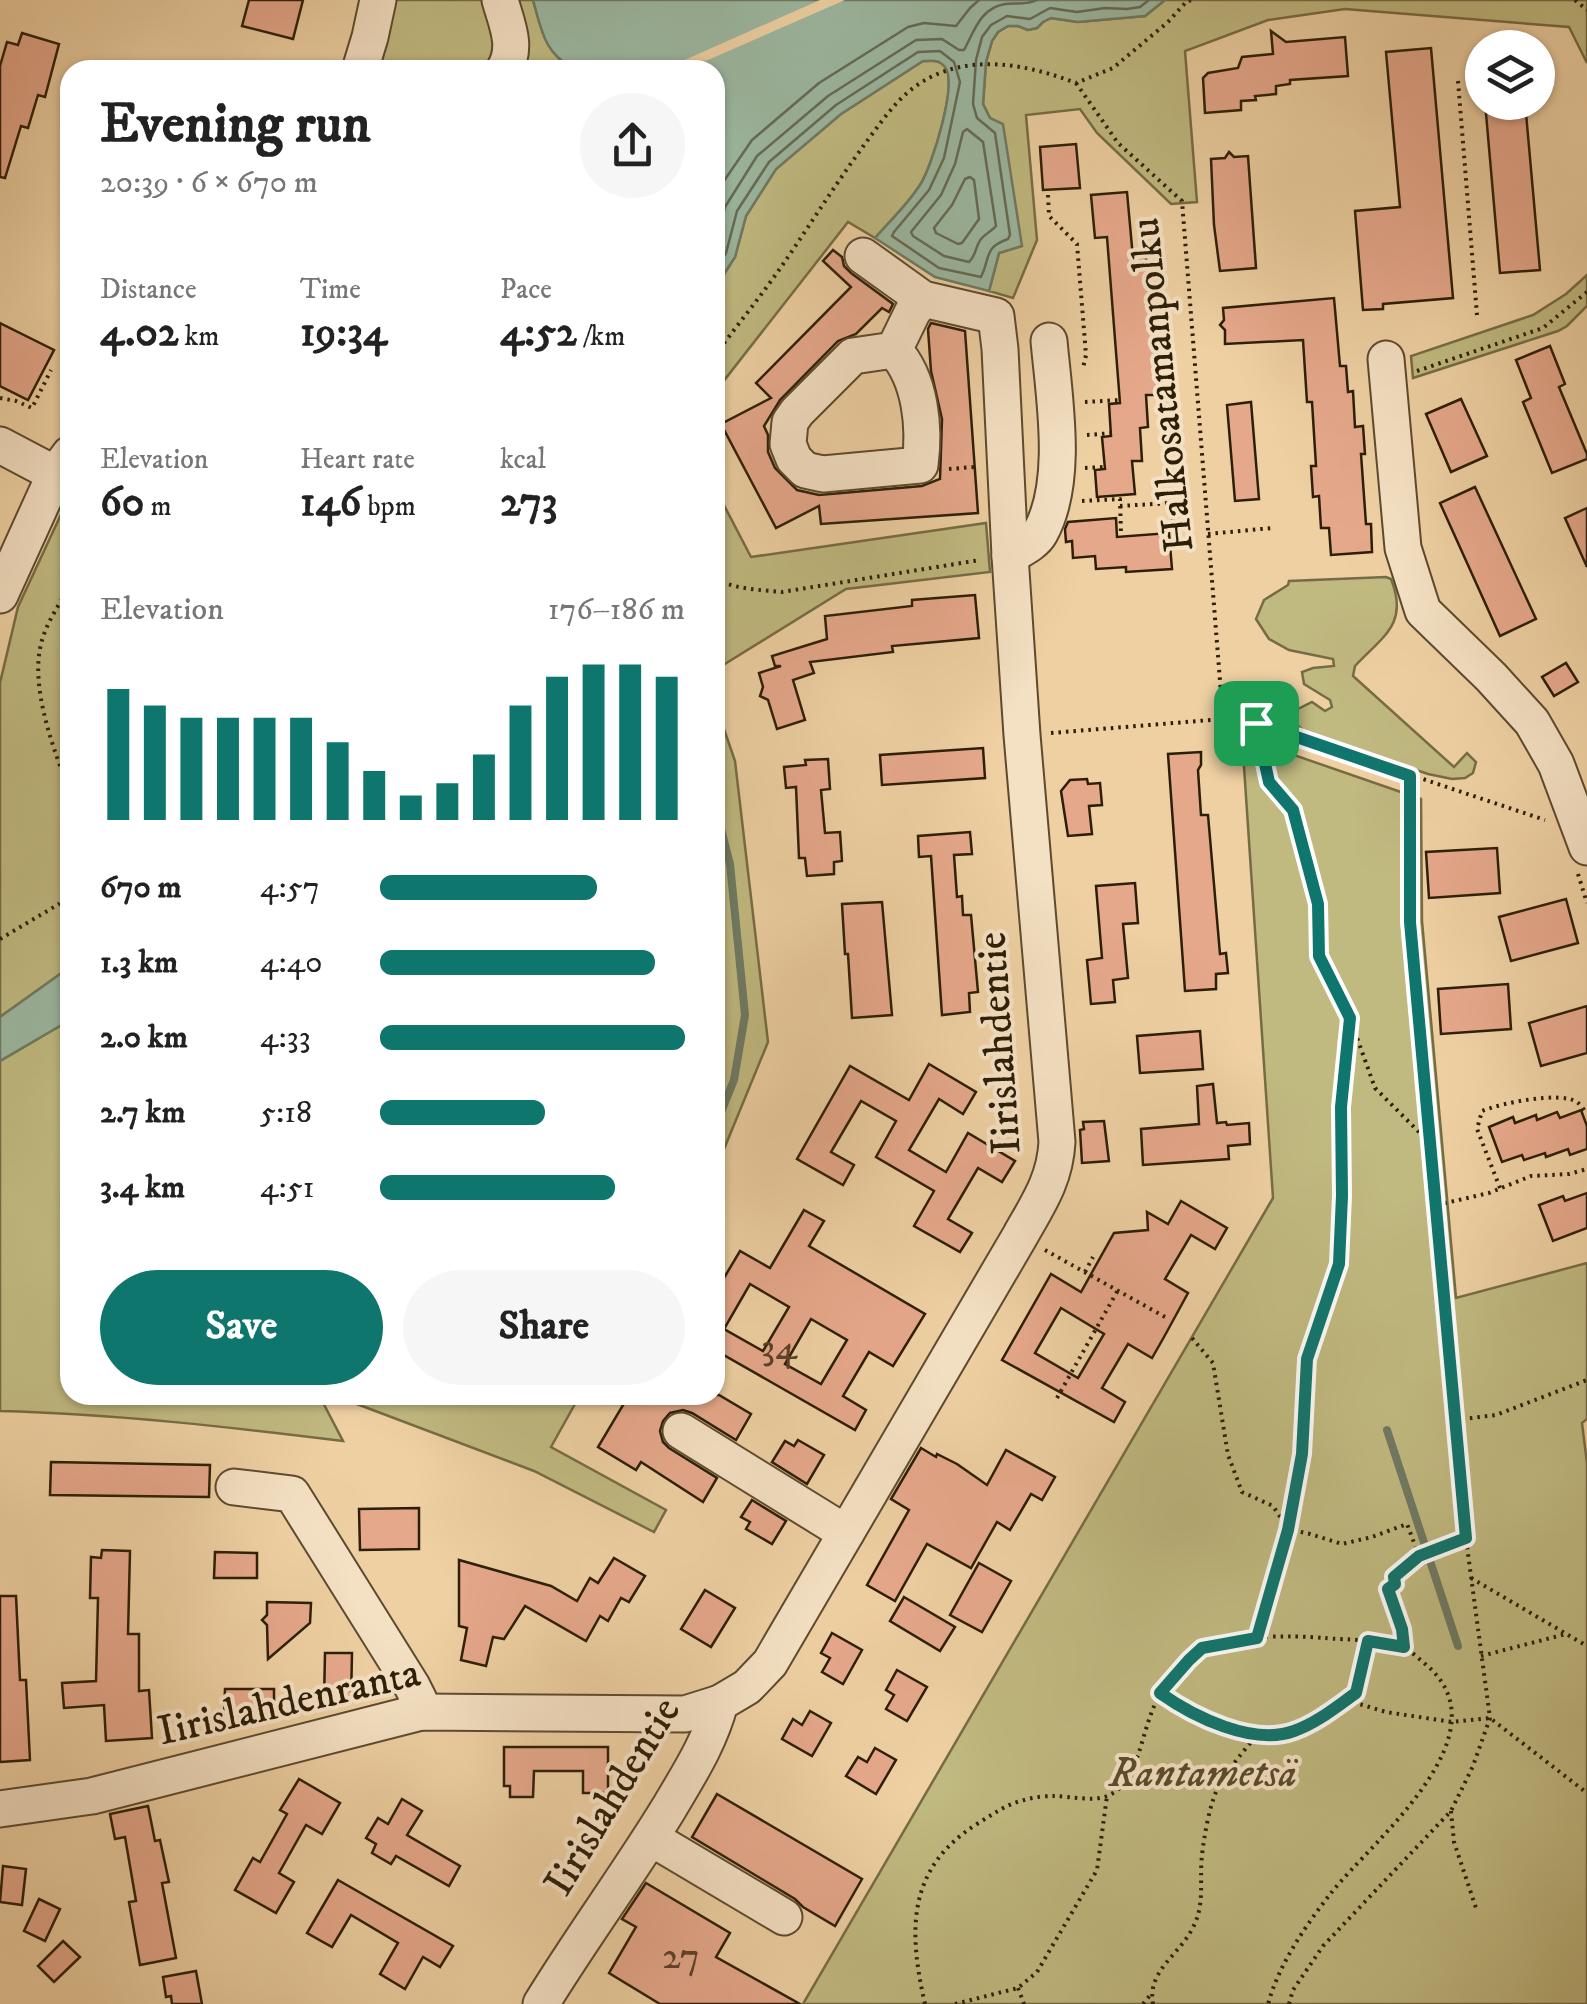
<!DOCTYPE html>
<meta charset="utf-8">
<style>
:root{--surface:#fff;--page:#f6f6f6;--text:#222;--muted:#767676;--accent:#0f766e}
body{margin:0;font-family:"IM FELL DW Pica",serif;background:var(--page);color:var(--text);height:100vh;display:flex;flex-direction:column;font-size:38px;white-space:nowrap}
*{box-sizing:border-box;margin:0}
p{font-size:32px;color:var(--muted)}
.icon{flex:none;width:55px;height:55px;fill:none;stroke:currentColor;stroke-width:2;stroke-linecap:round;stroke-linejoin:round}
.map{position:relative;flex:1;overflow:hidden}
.side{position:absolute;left:60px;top:60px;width:665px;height:1345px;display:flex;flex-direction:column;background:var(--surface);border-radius:30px;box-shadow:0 2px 8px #0004}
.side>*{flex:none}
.controls{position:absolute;left:1465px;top:30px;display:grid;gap:20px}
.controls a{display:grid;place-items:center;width:90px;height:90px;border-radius:50%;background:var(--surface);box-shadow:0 2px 8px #0004;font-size:50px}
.pin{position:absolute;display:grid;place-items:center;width:85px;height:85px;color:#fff;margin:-42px;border-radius:20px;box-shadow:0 5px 15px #0006}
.round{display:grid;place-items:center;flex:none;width:105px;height:105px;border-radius:52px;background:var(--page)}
.head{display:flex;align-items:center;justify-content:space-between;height:170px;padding:0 40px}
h1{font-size:55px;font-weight:700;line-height:75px}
.stats{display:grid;grid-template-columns:repeat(3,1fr);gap:15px;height:170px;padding:10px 40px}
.stats div{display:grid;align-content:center}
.stats b{font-size:42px;font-weight:700}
.stats small{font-size:28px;font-weight:400}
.stats p{font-size:28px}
.chart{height:280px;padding:20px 40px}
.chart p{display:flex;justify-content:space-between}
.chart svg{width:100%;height:180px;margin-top:10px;stroke:var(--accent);stroke-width:6}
.action{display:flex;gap:20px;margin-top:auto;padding:20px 40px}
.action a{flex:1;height:115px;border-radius:60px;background:var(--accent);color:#fff;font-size:40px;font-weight:700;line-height:115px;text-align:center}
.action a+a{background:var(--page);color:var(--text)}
ul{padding:0 40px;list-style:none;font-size:32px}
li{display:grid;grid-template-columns:160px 120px 1fr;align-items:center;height:75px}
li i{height:25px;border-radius:12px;background:var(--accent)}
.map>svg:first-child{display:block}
.green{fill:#c0b980;stroke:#766c44;stroke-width:2.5}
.water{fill:#9bb7a0;stroke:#6f7a63;stroke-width:2.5}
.pier{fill:#eed0a2}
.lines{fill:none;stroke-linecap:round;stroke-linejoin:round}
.shore{stroke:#646a54;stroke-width:2.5}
.stream{stroke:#6f7a63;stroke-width:8}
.building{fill:#e6a88b;stroke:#2d1e08;stroke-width:2.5;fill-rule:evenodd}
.minor-casing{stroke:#5d4a2e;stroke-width:39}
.path{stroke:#2d1e08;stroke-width:4;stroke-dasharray:2.5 5;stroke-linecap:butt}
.minor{stroke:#f4e0c3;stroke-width:35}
.route-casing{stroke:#fff;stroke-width:20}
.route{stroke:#0f766e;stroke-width:12}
.labels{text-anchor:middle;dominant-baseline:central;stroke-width:8;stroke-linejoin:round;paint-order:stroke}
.number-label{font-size:38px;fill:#5b4029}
.street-label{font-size:42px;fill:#2d1e08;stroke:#f4e0c3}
.park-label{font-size:42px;font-style:italic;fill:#594c2c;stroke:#f4e0c3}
</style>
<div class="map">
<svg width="1587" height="2004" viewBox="0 0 1587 2004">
<rect width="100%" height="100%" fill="#eed0a2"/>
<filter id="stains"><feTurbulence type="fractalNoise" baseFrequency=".002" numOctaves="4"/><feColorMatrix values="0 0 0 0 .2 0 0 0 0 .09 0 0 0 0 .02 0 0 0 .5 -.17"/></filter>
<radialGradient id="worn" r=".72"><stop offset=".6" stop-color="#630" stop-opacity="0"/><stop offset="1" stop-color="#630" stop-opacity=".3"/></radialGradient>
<!-- green -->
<g class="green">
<path d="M387,0H533C542,31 545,55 576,70H373Z"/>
<path d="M1165,0H1587V63L1569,27L1345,9L1268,20L1185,51L1197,202L1171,204L1097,133L1080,109L1026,115L1037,240L1013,298L989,291L999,253L1021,246L990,118L983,104L986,62L992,41L998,32L1008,26H1018L1028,30L1037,28L1043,22L1051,18L1077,22L1145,16Z"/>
<path d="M923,61C932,61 939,59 945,67C958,83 932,167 920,185C908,204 890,221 875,238L848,222L715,392V288L735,257L746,216L776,169L841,114Z"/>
<path d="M1587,275V306L1567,326L1558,331L1413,378L1411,356L1533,315L1566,294Z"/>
<path d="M715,488L751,557L986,523L990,572L846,589L715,670Z"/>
<path d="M70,495V967L0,1017V683L18,607Z"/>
<path d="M1386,577L1391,579C1409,624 1383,636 1355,666L1353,676L1454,767L1467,753L1476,762L1473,773L1465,778L1452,779L1428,774L1304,732L1295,722L1296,710L1312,702L1325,711L1332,707L1330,700L1304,684L1302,672L1313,668L1334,666L1333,659L1289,650L1269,639L1256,619L1264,600L1288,585L1289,581Z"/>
<path d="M715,703L735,761L768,1042L715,1171Z"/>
<path d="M1242,737L1421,799L1422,921L1456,1298L1587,1263V1419L1582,1423L1587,1463V2004H803L1273,1198Z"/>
<path d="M70,1020V1395H319L343,1441C229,1427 115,1414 0,1411V1061Z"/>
<path d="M333,1395H580L551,1447L666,1510L654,1532L534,1471Z"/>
</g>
<!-- water -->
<g class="water">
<path d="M533,0H1165L1145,16L1078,22L1051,18L1043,22L1037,28L1028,30L1018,26H1008L998,32L992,41L986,62L983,104L990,118L1003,124L1022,246L999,253L989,291L935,277L875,238C890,221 908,204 920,185C932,167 958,83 945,67C939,59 932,61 923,61L841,114L776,169L746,216L735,257L715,288V70L572,68C543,50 542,31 533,0Z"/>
<path d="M70,967V1020L0,1061V1017Z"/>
</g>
<!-- pier -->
<path class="pier" d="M820,0H845L685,70H662Z"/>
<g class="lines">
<!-- shore -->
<g class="shore">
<path d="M967,129L983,142L996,226C992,231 986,233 981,239C975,247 976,256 969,262L944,256L913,236L911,232L941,195L955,164L963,132Z"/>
<path d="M970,177L974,180L979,219L962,243L958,244L936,233L934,228L952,205L965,179Z"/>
<path d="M715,194L752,140L819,83L908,27L924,23L956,26L970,8L979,0"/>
<path d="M715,244L725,207L757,156L828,96L916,40L942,39L959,50H964C974,32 980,8 1005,4C1018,2 1025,6 1037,0"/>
<path d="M715,270L726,253L737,211L769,162L836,105L918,52L940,51L954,62L960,82L944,158L929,190L894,232L892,236L939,268L981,277C991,257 983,248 1008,239L1010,235L995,133L977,118L973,104L976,60L982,37L991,25L1007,16L1030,19L1050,8L1077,12L1105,8L1127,9L1140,7L1149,0"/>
</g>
<!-- stream -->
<g class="stream">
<path d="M715,806L730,864L745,1015L734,1080L715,1127"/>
<path d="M1387,1430L1458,1646"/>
</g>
</g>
<!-- building -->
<g class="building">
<path d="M249,0H303L293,39L242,26Z"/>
<path d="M1271,31L1286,42L1345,37L1348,76L1290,80V84L1276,86V94L1255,96L1256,100L1241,101V110L1205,113L1203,78L1208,73L1238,68L1242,57L1273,54Z"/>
<path d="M22,33L59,44L45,97L38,95L28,128L21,126L5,178L0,177V66L7,42L18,45Z"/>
<path d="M1431,48L1453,298L1383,304V309L1363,310L1355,211L1400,207L1386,52Z"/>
<path d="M1485,102H1525L1540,270L1500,273Z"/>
<path d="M1076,144L1080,188L1043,190L1040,147Z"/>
<path d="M1229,152L1234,157L1248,156L1256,268L1220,271L1214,225L1211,159L1225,158Z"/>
<path d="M1127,192L1133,258L1146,257L1158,395H1146L1148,427L1140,428L1142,461H1132L1135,494L1097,497L1095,470L1105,469L1102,437L1111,436L1109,404L1120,403L1107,237L1095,238L1091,195Z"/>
<path d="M833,250L842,257L844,266L851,273L893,304L889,312L882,308L856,334L838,341L780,400L764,426L768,435V452L775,468L797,490L819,495L922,486L940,479L942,419L931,371L928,329L931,323L965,331L978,513L821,524L819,506L776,528L721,424L771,398L756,383L851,287L823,261Z"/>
<path d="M1334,298L1340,366H1346L1348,392L1353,391L1355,427L1363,426L1365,454H1361L1366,524H1371L1372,552L1331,555L1329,528H1321L1319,496L1313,497L1311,466H1316L1312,402H1307L1303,340L1225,344V330L1220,325L1224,320L1223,308Z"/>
<path d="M0,323L54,350L28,400L0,386Z"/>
<path d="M1550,346L1565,384L1559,387L1587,454V459L1552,473L1523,402L1531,398L1516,360Z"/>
<path d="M1461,399L1487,456L1451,472L1426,414Z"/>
<path d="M1251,402L1259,499L1235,501L1227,405Z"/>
<path d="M1475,487L1536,619L1500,636L1440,503Z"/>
<path d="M1587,508V567L1565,518Z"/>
<path d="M1116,518L1117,537L1169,533L1172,569L1126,572V567L1096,569L1095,556L1073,558L1072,541L1066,542L1065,529L1068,522Z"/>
<path d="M975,595L979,638L892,646L893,652L810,662L814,673L793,680L805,720L777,729L768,700L760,696L763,687L759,673L781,666H775L772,656L827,639L825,616L912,606V600Z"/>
<path d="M1566,663L1578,682L1554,696L1542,677Z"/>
<path d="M983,748L985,778L882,785L880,755Z"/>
<path d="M1201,752V765L1198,770L1201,815H1208L1220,954L1226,953L1228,973L1216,974V989L1185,991L1168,754Z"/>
<path d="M828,759L830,789L821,790L825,833L840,832L842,861L834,862V874L807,876L805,858H799L796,787L786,788L784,767L806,765L805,760Z"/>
<path d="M1087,779L1088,784L1100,783L1102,805L1089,806L1092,834L1068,836L1061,791L1070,780Z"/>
<path d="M970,832L972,854L954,855L957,897L962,896L963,915H971L978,992L969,993L970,1012L942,1015L931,856L919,857L918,836Z"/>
<path d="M1497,848L1500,893L1429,898L1426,852Z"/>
<path d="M1135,883L1138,923L1123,924L1128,978L1113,980L1115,1002L1091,1004L1087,960L1102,958L1096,886Z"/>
<path d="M1566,899L1578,943L1511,961L1499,917Z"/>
<path d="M882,902L892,1015L852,1018L848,954H845L842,904Z"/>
<path d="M1508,984L1511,1029L1441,1034L1438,989Z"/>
<path d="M1587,1006V1053L1541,1066L1529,1023Z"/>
<path d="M1200,1031L1203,1069L1140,1073L1137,1036Z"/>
<path d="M929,1064L976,1092L963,1114L939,1099L909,1150L946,1172L968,1133L1015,1161L1002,1182L978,1168L948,1219L972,1233L960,1252L914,1226L934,1191L876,1157L896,1121L861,1101L831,1152L854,1165L843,1185L797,1159L850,1066L909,1100Z"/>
<path d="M1213,1084L1217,1123L1226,1122L1227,1125L1249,1123L1250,1144L1228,1146L1229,1159L1143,1165L1141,1129L1199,1124L1197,1086Z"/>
<path d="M1581,1110L1587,1126V1149L1570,1155L1568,1149L1546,1157L1545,1153L1524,1160L1522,1155L1502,1162L1489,1127L1513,1117L1515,1123L1536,1115L1537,1120L1557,1112L1560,1118Z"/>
<path d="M1104,1121L1109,1161L1082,1163L1080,1130L1084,1129L1083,1122Z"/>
<path d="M1587,1193V1228L1553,1241L1539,1205L1563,1196L1565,1201Z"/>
<path d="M1181,1201L1227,1228L1215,1249L1191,1235L1165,1279L1188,1293L1164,1337L1152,1358L1128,1344L1102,1388L1125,1402L1114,1422L1002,1360L1051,1274L1081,1292L1114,1233L1148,1230L1147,1212L1168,1224ZM1061,1308L1104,1334L1078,1378L1035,1353Z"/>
<path d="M804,1210L824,1221L809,1246L925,1314L893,1366L869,1352L843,1396L866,1410L855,1430L715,1350V1293L740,1251L770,1268ZM750,1284L789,1307L763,1351L724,1329ZM811,1319L847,1340L821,1384L785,1364Z"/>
<path d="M629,1395H719L751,1414L736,1440L692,1413L683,1410L670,1413L663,1421L660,1431L663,1442L669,1448L717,1478L703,1502L641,1462L636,1470L598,1447Z"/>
<path d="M798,1440L824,1455L807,1484L772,1462L785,1441L794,1446Z"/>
<path d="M921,1448L936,1457L937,1454L957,1464L987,1485L1006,1450L1055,1477L1042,1500L1031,1494L1010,1530L997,1522L971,1568L927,1544L895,1601L867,1585L909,1510L891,1499Z"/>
<path d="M51,1462L210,1465L209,1497L50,1495Z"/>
<path d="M752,1500L786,1521L772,1544L746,1529L750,1522L741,1517Z"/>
<path d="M419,1508V1549L360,1550L359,1509Z"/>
<path d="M102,1550L130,1551L128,1634H139V1691L149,1690L152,1738L106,1741L104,1705L64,1708L62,1683L96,1681L98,1598H90L91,1557L101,1558Z"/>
<path d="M215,1552L257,1553V1578H214Z"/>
<path d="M614,1558L645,1576L629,1602L621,1598L608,1621L600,1616L586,1641L525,1606L504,1639L493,1637L486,1666L461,1660L467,1628L459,1626V1560L551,1586L577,1601L590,1578L598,1583Z"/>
<path d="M979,1563L1011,1581L982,1632L950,1615Z"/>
<path d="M705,1590L735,1608L711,1647L681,1629Z"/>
<path d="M0,1596H16L20,1680H26L30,1760L0,1762Z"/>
<path d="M904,1597L955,1627L940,1651L890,1621Z"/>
<path d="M267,1602L311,1603L310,1623L268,1659L267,1625L262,1620L267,1615Z"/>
<path d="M832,1633L862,1650L843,1684L822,1672L830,1658L821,1653Z"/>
<path d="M325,1653H352L351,1701H324Z"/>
<path d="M897,1670L927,1687L907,1721L886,1709L894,1695L886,1690Z"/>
<path d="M225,1689H274V1717H224Z"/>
<path d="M810,1711L831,1723L812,1756L782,1739L793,1719L802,1725Z"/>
<path d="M504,1747H608V1793H583V1771H534L533,1797H510V1786H504Z"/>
<path d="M875,1748L896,1760L876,1794L846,1776L858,1757L867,1762Z"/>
<path d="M299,1779L340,1803L322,1834L306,1825L279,1873L294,1882L276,1913L235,1890L253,1858L260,1862L287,1814L280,1810Z"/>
<path d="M717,1794L862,1879L835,1926L803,1907L795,1899L692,1837Z"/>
<path d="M402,1799L422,1811L407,1835L460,1866L449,1886L396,1856L391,1864L372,1853L376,1844L366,1838L378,1818L388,1824Z"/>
<path d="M148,1806L155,1841L160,1840L169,1882L162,1883L176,1958L140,1965L129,1902L136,1901L125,1837L115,1839L110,1814Z"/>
<path d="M3,1866L26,1869L22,1905L0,1902Z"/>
<path d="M338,1880L453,1946L440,1967L423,1957L405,1989L380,1974L398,1943L351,1915L332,1947L307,1933Z"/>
<path d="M646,1883L730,1933L716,1957L800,2004H660L609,1973L636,1927L622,1919Z"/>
<path d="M39,1899L60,1909L45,1941L24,1931Z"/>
<path d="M63,1941L80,1957L54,1982L38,1966Z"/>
<path d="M196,1971L202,2004H172L171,1996L166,1997L163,1977Z"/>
</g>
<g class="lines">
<defs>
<g id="minor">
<path d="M500,0C507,25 518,47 504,70"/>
<path d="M360,70L370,37L378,0"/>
<path d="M894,350C921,379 925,428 920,465L823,474L805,470L794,459L788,444L790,422L797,412L853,356L894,350L913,311L923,299"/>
<path d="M1386,359L1403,548L1423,611L1491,677L1532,722L1556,764L1587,847"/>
<path d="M0,445L55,474"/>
<path d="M1010,556C1019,550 1035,543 1040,533C1069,482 1054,397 1049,341"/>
<path d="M0,595L55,474L70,454"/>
<path d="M681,1431L846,1533"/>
<path d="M234,1487L292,1494L412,1686L419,1700L421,1712"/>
<path d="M0,1809L92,1796L421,1712L685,1714L720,1703"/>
<path d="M651,1838L784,1917"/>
<path d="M541,2004C582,1937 628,1875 669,1808C689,1774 710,1742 720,1703L747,1687L770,1663L1020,1236C1038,1204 1055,1180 1057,1142L1022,735L1010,556L1000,349L996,316L923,299L863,256"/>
</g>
</defs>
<!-- minor casing -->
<use href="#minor" class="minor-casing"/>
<!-- path -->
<g class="path">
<path d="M1575,0L1587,10"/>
<path d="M1458,81L1477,315"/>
<path d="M1076,83L1118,143L1182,201L1223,719"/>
<path d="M1048,195L1049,216L1077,244L1086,355L1083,368"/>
<path d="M715,355C739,323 765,291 788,257C815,217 841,176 870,137C885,117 899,96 922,82C969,53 1027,64 1076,83L1113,68L1168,22L1187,1L1192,0"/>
<path d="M1417,371L1543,328L1587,292"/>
<path d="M0,398L16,401L32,408L51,370"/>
<path d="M1085,402L1120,400"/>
<path d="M1087,435L1113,433"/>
<path d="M1085,468L1104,467"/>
<path d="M949,469L974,467"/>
<path d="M1082,501L1120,499L1121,534"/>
<path d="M1120,506L1171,503L1175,540"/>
<path d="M1208,534L1272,528"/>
<path d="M715,579C735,589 760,590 782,592L980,560"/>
<path d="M70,586C59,605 46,623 41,644C30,688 54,751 70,792"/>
<path d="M1256,723L1269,781L1293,811L1318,903L1319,957L1346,1007L1375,1088L1428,1141"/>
<path d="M1051,733L1223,719L1256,723L1545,820"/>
<path d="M1578,874L1587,903"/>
<path d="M0,939L59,904L70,890"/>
<path d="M1500,1188L1477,1129L1482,1111C1501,1103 1560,1091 1577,1102C1581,1105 1584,1110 1587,1114"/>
<path d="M1437,1205L1489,1193L1531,1176L1569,1174L1587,1169"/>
<path d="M1045,1250L1165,1317"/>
<path d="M1085,1272L1093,1257"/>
<path d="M1192,1338L1213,1363L1228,1455L1242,1492L1273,1506L1288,1529L1310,1534L1342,1544L1372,1537L1407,1524L1419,1556L1466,1539"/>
<path d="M1057,1398L1118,1290"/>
<path d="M1455,1420L1496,1415L1587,1380"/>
<path d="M1471,1578L1587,1646"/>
<path d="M1257,1636L1288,1529L1302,1454L1307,1359L1339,1264L1342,1196L1341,1107L1350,1018"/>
<path d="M1404,1647L1402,1629L1389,1589L1395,1584L1394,1577L1419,1556"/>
<path d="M1481,1656L1566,1634"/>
<path d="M1161,1693C1194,1717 1253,1746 1294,1731C1317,1723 1336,1707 1356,1693L1368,1641"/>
<path d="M1346,1700L1386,1712L1452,1722L1490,1718L1587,1793"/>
<path d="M1451,1811L1454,1842L1476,1908"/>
<path d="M1018,1988L1024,2004"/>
<path d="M925,2004C908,1930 907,1868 977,1824C993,1814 1007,1804 1024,1800C1034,1797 1045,1796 1054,1796C1070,1796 1092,1802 1107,1796C1125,1789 1132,1771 1138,1755C1145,1735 1150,1709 1162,1691C1171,1677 1189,1655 1204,1648C1235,1635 1290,1635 1324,1638C1345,1640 1389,1639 1406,1649C1412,1652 1418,1658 1424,1663C1510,1732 1373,1840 1331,1893C1306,1925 1279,1964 1268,2004"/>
<path d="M955,2004L1018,1988L1037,1972L1097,1870L1107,1796"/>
<path d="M1143,2004L1151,1994"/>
<path d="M1153,2004C1147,1972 1178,1955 1191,1931C1206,1906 1199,1882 1202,1855C1204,1837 1210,1801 1219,1786C1229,1768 1243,1752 1256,1736"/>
<path d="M1289,2004L1293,1990L1323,1946L1451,1811L1473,1766L1490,1718L1466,1539L1410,922V776"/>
</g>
<!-- minor -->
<use href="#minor" class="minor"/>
</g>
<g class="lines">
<defs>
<path id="route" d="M1256,723L1410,776V922L1466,1538L1419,1556L1394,1577L1395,1584L1388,1589L1402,1629L1404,1647L1368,1641L1356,1693C1336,1707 1317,1723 1294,1731C1253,1746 1194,1717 1160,1693L1189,1660L1202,1648L1257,1638L1288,1530L1302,1454L1307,1359L1339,1264L1342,1196L1341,1107L1350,1018L1319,956L1318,904L1293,810L1269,782Z"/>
</defs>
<!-- route casing -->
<use href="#route" class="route-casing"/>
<!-- route -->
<use href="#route" class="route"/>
</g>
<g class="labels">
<!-- number labels -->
<g class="number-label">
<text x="779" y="1348">34</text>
<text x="681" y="1957">27</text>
</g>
<!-- street labels -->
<g class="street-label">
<text transform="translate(1163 385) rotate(-96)">Halkosatamanpolku</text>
<text transform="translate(1000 1043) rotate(-94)">Iirislahdentie</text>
<text transform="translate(289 1703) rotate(-13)">Iirislahdenranta</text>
<text transform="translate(613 1797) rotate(-59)">Iirislahdentie</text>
</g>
<!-- park labels -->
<g class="park-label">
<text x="1203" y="1774">Rantametsä</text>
</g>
</g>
<rect width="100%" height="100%" filter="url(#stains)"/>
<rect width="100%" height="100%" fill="url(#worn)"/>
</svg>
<div class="controls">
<a><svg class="icon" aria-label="layers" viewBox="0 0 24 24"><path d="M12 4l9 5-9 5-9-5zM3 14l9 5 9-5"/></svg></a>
</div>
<div class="pin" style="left:1256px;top:723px;background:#1e9e55"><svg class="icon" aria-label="arrive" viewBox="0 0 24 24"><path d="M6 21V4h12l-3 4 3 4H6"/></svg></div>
<section class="side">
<div class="head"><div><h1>Evening run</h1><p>20:39 · 6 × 670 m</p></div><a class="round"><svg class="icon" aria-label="share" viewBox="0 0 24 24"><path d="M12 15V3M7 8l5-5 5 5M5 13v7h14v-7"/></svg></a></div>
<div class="stats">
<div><p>Distance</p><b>4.02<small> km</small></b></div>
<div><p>Time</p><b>19:34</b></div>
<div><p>Pace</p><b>4:52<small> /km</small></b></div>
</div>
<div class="stats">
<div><p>Elevation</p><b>60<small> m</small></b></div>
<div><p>Heart rate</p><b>146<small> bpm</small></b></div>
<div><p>kcal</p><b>273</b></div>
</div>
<div class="chart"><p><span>Elevation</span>176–186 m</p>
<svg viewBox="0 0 160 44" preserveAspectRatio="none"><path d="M5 44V12M15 44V16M25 44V19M35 44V19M45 44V19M55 44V19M65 44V25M75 44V32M85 44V38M95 44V35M105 44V28M115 44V16M125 44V9M135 44V6M145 44V6M155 44V9"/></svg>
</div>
<ul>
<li><b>670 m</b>4:57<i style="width:71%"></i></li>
<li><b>1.3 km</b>4:40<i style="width:90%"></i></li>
<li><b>2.0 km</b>4:33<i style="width:100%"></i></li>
<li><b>2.7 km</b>5:18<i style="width:54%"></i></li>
<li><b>3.4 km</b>4:51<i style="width:77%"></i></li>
</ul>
<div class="action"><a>Save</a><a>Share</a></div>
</section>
</div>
